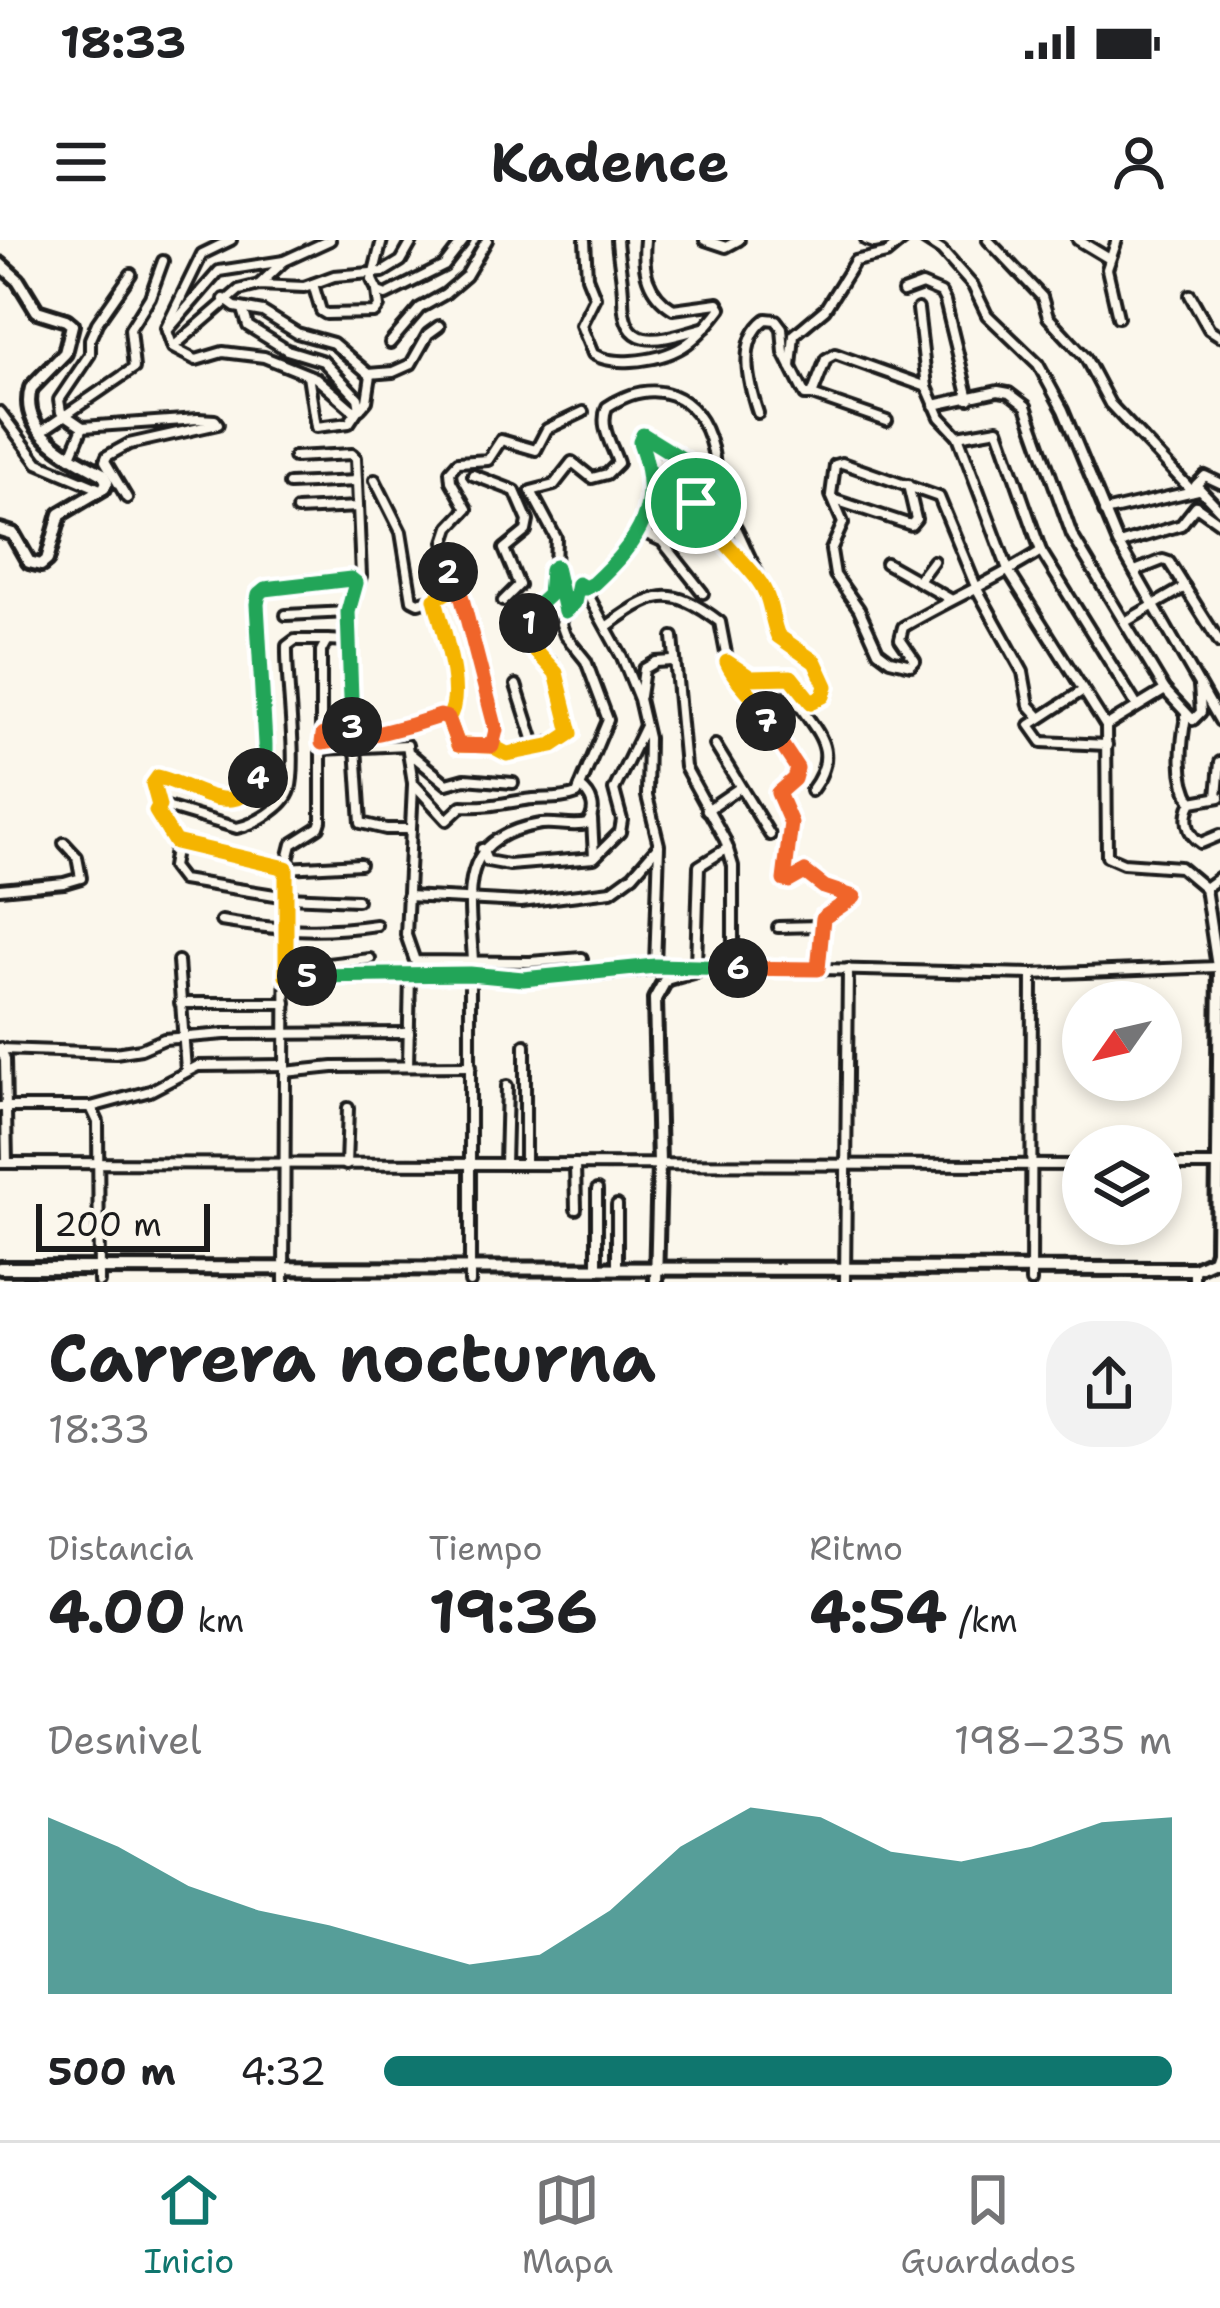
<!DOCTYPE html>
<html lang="es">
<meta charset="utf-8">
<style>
:root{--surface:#fff;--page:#f2f2f2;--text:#202124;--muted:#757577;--line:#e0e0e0;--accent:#0f766e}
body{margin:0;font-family:"Shantell Sans",sans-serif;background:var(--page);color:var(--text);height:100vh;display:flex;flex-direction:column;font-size:45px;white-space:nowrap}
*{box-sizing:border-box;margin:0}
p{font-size:39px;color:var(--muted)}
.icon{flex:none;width:66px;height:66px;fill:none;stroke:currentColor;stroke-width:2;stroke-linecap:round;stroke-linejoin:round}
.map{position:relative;height:1042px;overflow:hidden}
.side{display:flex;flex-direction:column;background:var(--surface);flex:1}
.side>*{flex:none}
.needle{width:78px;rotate:236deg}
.buttons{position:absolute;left:1062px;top:741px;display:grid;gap:24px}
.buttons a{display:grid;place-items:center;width:120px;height:120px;border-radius:50%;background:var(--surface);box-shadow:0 6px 18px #0003;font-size:60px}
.scale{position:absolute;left:36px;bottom:30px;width:174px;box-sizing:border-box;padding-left:12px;border:6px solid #1c1c1c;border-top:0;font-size:33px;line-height:42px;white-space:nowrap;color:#1c1c1c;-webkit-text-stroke:9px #fbf7ec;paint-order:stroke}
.pin{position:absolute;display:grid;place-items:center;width:102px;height:102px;color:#fff;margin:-51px;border:6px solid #fff;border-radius:50%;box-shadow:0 3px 12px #0007}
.km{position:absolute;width:60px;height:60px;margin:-30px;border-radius:50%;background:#222;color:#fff;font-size:33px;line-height:60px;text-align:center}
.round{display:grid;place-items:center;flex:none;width:126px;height:126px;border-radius:48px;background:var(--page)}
.overview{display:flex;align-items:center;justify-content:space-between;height:204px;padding:0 48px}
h1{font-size:66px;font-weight:700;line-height:90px}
.figures{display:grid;grid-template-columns:repeat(3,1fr);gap:18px;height:204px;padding:12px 48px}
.figures div{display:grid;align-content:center}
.figures b{font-size:60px;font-weight:700}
.figures small{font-size:33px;font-weight:400}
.figures p{font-size:33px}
.chart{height:336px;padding:24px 48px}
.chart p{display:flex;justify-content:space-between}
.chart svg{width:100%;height:216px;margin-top:12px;fill:var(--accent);opacity:.7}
ul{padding:0 48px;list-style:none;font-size:39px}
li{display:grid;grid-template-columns:192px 144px 1fr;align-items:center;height:90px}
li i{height:30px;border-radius:15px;background:var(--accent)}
.status{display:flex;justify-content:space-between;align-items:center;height:84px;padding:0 60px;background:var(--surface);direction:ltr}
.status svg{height:33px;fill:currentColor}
header{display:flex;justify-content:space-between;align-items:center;height:156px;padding:0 48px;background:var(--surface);font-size:54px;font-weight:700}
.menu{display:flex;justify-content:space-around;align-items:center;height:168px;border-top:3px solid var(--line);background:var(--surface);font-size:33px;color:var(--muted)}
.menu a{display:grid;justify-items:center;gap:6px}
.menu .current{color:var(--accent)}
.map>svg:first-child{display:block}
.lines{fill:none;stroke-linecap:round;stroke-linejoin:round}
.street-casing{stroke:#1c1c1c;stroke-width:16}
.secondary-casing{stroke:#1c1c1c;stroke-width:20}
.street{stroke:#fbf7ec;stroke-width:8}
.secondary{stroke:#fbf7ec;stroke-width:10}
.split-1-casing{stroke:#fff;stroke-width:24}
.split-2-casing{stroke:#fff;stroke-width:24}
.split-3-casing{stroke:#fff;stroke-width:24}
.split-4-casing{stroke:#fff;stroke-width:24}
.split-5-casing{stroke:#fff;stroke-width:24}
.split-6-casing{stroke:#fff;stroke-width:24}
.split-7-casing{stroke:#fff;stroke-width:24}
.split-8-casing{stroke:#fff;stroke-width:24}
.split-1{stroke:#22a559;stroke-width:15}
.split-2{stroke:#f5b400;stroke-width:15}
.split-3{stroke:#f0652b;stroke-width:15}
.split-4{stroke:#22a559;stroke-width:15}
.split-5{stroke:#f5b400;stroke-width:15}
.split-6{stroke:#22a559;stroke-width:15}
.split-7{stroke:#f0652b;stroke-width:15}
.split-8{stroke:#f5b400;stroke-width:15}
</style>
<div class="status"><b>18:33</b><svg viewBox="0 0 49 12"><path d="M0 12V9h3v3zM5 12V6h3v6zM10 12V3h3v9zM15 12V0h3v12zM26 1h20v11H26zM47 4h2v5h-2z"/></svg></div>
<header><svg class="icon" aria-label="menu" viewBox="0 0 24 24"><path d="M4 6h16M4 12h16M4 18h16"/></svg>Kadence<svg class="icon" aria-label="person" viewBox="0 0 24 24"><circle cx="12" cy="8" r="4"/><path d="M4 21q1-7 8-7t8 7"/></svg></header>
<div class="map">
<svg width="1220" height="1042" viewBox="0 0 1220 1042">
<rect width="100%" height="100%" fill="#fbf7ec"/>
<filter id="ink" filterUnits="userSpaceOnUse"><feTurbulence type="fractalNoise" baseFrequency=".00833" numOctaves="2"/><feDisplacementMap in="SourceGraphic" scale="24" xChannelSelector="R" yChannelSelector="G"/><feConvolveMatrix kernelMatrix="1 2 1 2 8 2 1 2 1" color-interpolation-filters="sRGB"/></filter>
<g filter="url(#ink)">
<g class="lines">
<defs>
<g id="street">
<path d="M231,0L202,14L166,88L173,108L196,120L223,112L264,117L316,138L353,170L360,169L358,158L323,121L287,110L248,86L243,69"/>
<path d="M382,0L372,40L378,52L386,55L444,26L464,0"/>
<path d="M585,0L587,37L595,57L581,85L593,114C605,121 617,122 631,121C676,118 695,103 721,68L718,63L673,69C647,53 642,29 645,0"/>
<path d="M617,0C618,19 623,39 623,57C623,117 665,98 706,87"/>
<path d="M705,0L726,7L739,0"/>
<path d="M866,0L874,3L889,0"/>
<path d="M925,0L942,11L973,46L987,75L1038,124L1063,170L1118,303L1220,481"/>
<path d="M988,0L1042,57L1048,77L1085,117L1110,164L1192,251"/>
<path d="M1078,0L1108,18"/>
<path d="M1117,0L1107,29L1118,77"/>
<path d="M284,21L330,0"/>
<path d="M313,44L321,71L326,74L374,73L379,67L377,51"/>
<path d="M903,52L922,45L941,53L945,61L969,159"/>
<path d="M1190,55L1209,89L1220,96"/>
<path d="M224,59L235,67L263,72L297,93L333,103L369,134L393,132L411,124L428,94L439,86"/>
<path d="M167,91L219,31L284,21L259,45"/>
<path d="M390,103L420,68L445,54L466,36L487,0"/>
<path d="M173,107L239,50L259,45L304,47L334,36L383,32L401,21L413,0"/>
<path d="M791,127L794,95L825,69L855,21L886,14L903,0"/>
<path d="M308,135L316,187L349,183L357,171"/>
<path d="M812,155L887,181"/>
<path d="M934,165L998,151L1009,153L1026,166L1072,295L1165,450L1193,480L1201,472L1199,446"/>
<path d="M362,167L367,161L371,135"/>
<path d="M0,172L38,223L100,249"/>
<path d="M758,173C748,143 737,101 766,79L776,80L782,88L784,113L805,155H812L826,119L835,114L927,147"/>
<path d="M42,191L134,128L130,89L150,57L163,21"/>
<path d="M958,196L998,189L1041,311L1137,466"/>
<path d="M294,217L352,214L356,218L361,336L348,372L354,478L349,489L323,495"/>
<path d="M70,218L83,187"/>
<path d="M473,235L515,251L528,281L526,291L504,309L519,345L503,361"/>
<path d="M375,240L401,292L412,360L418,363L446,356C454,346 444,336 452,325"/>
<path d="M1220,243L1205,236L1196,245L1220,270"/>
<path d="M289,244L357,241"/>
<path d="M127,258L105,221L107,216L129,204L218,184L215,180L198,179L83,187L61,172L59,160L90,114V99L97,83L131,34"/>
<path d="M835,260L911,285L916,279L908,245"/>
<path d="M297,270L358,267"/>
<path d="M1104,272L1198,250"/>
<path d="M640,291L662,301L703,353"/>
<path d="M1119,304L1181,285L1196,266L1220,283"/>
<path d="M886,323L950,359"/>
<path d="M1135,331L1163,320L1169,322L1220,403"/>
<path d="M918,341L933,321"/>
<path d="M585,348L600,337L642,288L651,234L641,202L645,194L661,210L680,215L690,224L700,274L752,332"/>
<path d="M435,360C442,387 466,455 448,478"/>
<path d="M566,371L574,363L575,348L582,344L622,417L639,459L648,498L647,556L659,605L655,726"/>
<path d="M286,375L348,372"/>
<path d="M1125,382L1185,347"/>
<path d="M606,387C653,353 669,343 720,382L729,429L759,462L770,491L797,525L795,537L779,553L792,583L784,640L789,641L805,631L824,647L853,658"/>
<path d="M673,397L685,527L725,600L733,626V728"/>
<path d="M327,400H295L287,406C286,441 298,521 290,550C285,567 253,585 237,588L163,566L156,571L176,604L172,627L182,640L287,657L357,660"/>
<path d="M729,422L751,438L787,440"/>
<path d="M516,445L536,508"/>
<path d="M1082,451L1030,485L1042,502L1107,505"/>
<path d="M640,456L644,429L656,422L672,421"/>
<path d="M1039,476L1029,465L1023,432L977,349L939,257L842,223L835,225L831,255L843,283L831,310L835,335L859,369L878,411L890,420L911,425L915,421L900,399L903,387C949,360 996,340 1041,311"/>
<path d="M1186,476C1181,504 1177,538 1192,562"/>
<path d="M1106,486L1165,450"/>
<path d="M322,503C360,498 404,488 440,476L448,478L453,496L465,507L492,506L507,513L565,499L571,493C571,481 557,431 550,422C541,413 534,411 529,399C530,379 535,369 549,355V337L555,327"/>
<path d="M715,505L770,595"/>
<path d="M492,506L496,490L445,302L450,287L467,269L451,241L450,231L458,222L488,220L501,200L536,210L547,189L583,172"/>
<path d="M356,507L361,583L386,589H411"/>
<path d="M321,509L407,505L413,543L447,580L462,566C492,567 497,564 525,560C543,557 559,561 577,554L608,480L586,421L565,395L561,384L565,371L555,327L556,298L531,251L554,245L572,222L592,238L607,234L618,223C612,204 599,187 607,167C654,136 698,152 712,208C717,226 714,245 720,262C725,274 734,282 739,294C748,313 757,333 766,352C774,366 772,382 778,396L815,422L826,446L823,456L811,462L792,439L787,440C801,485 849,501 811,551"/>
<path d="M411,514L447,544L465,539L513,543"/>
<path d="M413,545L406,695L415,721L530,722L582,718"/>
<path d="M1217,557L1220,522"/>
<path d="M1220,557L1192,562C1184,576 1186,594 1201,603L1220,595"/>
<path d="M159,566L153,544L158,537C182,541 204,562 229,560C295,554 245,396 260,352L311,341L351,339L356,343"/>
<path d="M707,570L739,548"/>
<path d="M592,579L594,617"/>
<path d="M175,601L286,628L360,624"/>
<path d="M482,609L487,621L509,625L594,618L620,592L622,580L614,550L644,488"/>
<path d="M1205,648L1220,637"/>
<path d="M0,649L64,643L81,638L77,617L64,603"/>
<path d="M407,656L521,662L611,651L633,635L658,606"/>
<path d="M221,681C275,690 322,693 376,685"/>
<path d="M778,687L820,686"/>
<path d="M178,721L186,830"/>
<path d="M473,722C470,654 454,598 541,584C557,582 572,588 587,584C598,570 592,556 580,547"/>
<path d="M696,726L699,626L728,608"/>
<path d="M286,729L370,719"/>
<path d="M818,729L823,678L853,658"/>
<path d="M286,736L470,734L523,739L696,726L1032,734L1217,727L1205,648L1180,627L1123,623L1107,616L1106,486L1009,332L958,196L940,177L927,147L918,69"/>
<path d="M180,763H286"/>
<path d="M0,808L5,819L7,923"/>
<path d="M0,809L115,813L141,809L164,799L225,794L409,793"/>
<path d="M408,826L410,735"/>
<path d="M285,832L333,827L471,826"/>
<path d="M0,867H91L150,851L198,826L285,825"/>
<path d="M91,867L98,882L99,1042"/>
<path d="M0,923L1083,925"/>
<path d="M505,924L507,846"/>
<path d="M525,924V805"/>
<path d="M575,924L576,969"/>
<path d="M346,925L348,868"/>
<path d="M1161,925H1219"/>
<path d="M597,1028V950"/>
<path d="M617,1028V965"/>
<path d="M284,1042L286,628L292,604L319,587L321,581V411L327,400L348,401"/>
<path d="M470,1042V734"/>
<path d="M845,1042L848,729"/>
<path d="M1031,1042L1032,734"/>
<path d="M1194,1042V1029"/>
</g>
<g id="secondary">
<path d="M0,24L18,40L37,71L66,80L72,85L65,113L31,148C18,193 72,217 103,234L107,242L104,248L60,274L47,320L41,325L29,322L13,294L0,290"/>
<path d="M0,1028L1194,1029L1214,1020L1217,1011L1220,727"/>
<path d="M656,1042L659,924L655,759L666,739L694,731L696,726"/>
</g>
</defs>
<!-- street casing -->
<use href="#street" class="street-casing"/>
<!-- secondary casing -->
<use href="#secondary" class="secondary-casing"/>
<!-- street -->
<use href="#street" class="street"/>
<!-- secondary -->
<use href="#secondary" class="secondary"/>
</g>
</g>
<g class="lines" filter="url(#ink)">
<defs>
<path id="split-1" d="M529,383L537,366L549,355L551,330L555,327L565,371L574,363L578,344L585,348L593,344C640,300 664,266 640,202L643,195L690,224L696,243V263"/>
<path id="split-2" d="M448,332L449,351L435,359C442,387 466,455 448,478L458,505L492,506L507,514L553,505L571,493L556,433L532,407L529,383"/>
<path id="split-3" d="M352,487L323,495L322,503C362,498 402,489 440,476L448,478L458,505L492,506L496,490L453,324L448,332"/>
<path id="split-4" d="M258,538L265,520V504L257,364L259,354L265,349L351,339L356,343L348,372L352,487"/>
<path id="split-5" d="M258,538C235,583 191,544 158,537L153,544L159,566L156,571L175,602L286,628V736H307"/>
<path id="split-6" d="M307,736L470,734L523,739L655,726L738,728"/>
<path id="split-7" d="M738,728L818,729L823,678L854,657L824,647L805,632L789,641L784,640L791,583L778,553L794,539L797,528L766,481"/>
<path id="split-8" d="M696,263C703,283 744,320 758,340C772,358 770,377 778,396L815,422L826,446L823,456L811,462L791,437L751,438L727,422C737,446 759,456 766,481"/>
</defs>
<!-- split-1 casing -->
<use href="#split-1" class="split-1-casing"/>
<!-- split-2 casing -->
<use href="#split-2" class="split-2-casing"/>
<!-- split-3 casing -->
<use href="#split-3" class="split-3-casing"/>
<!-- split-4 casing -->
<use href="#split-4" class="split-4-casing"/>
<!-- split-5 casing -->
<use href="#split-5" class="split-5-casing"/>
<!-- split-6 casing -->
<use href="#split-6" class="split-6-casing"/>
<!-- split-7 casing -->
<use href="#split-7" class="split-7-casing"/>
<!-- split-8 casing -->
<use href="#split-8" class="split-8-casing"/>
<!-- split-1 -->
<use href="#split-1" class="split-1"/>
<!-- split-2 -->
<use href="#split-2" class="split-2"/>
<!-- split-3 -->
<use href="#split-3" class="split-3"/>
<!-- split-4 -->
<use href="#split-4" class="split-4"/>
<!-- split-5 -->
<use href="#split-5" class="split-5"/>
<!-- split-6 -->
<use href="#split-6" class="split-6"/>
<!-- split-7 -->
<use href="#split-7" class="split-7"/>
<!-- split-8 -->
<use href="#split-8" class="split-8"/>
</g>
</svg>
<div class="buttons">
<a><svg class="needle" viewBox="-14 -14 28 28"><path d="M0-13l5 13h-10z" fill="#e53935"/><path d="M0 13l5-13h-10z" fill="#757577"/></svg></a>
<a><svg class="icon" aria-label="layers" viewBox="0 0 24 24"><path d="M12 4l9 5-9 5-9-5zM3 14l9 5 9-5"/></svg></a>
</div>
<div class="scale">200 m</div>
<div class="pin" style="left:696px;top:263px;background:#1e9e55"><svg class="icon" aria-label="arrive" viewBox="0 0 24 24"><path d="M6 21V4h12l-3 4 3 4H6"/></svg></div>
<b class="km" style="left:529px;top:383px">1</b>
<b class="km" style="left:448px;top:332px">2</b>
<b class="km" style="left:352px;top:487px">3</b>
<b class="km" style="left:258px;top:538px">4</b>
<b class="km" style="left:307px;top:736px">5</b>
<b class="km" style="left:738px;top:728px">6</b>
<b class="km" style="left:766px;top:481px">7</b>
</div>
<section class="side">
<div class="overview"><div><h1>Carrera nocturna</h1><p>18:33</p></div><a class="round"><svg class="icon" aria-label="share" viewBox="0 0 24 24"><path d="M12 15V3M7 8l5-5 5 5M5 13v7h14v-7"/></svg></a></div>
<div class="figures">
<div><p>Distancia</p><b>4.00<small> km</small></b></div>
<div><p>Tiempo</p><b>19:36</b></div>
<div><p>Ritmo</p><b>4:54<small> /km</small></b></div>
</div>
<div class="chart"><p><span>Desnivel</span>198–235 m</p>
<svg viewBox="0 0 160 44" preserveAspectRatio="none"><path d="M0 44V8L10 14L20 22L30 27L40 30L50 34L60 38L70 36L80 27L90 14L100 6L110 8L120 15L130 17L140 14L150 9L160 8V44z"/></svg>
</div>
<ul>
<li><b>500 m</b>4:32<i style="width:100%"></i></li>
</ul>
</section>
<nav class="menu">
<a class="current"><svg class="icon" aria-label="home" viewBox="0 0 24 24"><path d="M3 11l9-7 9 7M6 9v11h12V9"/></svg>Inicio</a>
<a><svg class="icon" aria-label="map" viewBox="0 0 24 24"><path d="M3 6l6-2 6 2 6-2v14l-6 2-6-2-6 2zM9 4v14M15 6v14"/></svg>Mapa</a>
<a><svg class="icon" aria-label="saved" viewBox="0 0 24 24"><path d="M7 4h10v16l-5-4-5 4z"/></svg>Guardados</a>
</nav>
